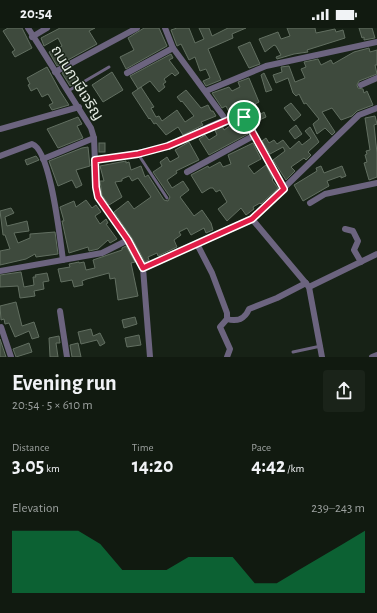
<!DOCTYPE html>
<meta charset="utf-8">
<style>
:root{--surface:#111a10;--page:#1a2319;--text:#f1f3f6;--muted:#9ca19f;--accent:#0b8043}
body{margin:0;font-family:"Alegreya Sans","Noto Sans Thai",sans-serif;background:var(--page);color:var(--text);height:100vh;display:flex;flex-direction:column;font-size:15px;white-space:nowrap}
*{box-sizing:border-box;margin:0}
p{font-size:13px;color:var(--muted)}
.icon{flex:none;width:22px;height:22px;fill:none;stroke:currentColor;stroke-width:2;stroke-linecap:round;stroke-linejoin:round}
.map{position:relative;height:329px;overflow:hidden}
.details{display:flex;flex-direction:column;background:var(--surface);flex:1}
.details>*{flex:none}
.pin{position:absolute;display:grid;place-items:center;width:34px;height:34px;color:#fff;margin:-17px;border:2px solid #fff;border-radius:50%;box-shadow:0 1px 4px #0007}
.round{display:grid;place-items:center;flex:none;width:42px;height:42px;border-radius:4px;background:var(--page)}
.summary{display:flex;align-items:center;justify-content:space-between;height:68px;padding:0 12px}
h1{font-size:22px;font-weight:700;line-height:30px}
.stats{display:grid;grid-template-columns:repeat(3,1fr);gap:6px;height:68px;padding:4px 12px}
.stats div{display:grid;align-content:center}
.stats b{font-size:20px;font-weight:700}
.stats small{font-size:11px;font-weight:400}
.stats p{font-size:11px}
.chart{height:112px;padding:8px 12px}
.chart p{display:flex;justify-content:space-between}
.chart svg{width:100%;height:72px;margin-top:4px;fill:var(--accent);opacity:.7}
.status{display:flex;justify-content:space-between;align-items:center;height:28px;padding:0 20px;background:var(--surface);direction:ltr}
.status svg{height:11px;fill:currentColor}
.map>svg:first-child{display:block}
.building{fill:#3e4a3d;stroke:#626f61}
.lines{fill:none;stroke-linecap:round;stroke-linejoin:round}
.lane{stroke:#6c647f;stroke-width:3}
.street{stroke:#6c647f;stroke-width:6}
.route-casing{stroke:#fff;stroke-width:8}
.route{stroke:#e11d48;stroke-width:5}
.labels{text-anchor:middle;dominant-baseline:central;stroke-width:3;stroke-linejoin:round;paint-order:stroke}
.street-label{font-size:15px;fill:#e3eae2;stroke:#172216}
</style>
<div class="status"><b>20:54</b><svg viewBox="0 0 49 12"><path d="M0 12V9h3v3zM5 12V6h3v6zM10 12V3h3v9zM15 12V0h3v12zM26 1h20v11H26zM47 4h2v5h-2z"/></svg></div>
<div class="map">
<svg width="377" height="329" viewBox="0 0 377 329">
<rect width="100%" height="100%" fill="#172216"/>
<!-- building -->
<g class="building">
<path d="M8,0H22L32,20L15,29L12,24L15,22L3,3Z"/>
<path d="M60,0H95L89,3L97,16L57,38L49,24L62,18L58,10L44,18L41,10Z"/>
<path d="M144,0H159L167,18L126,41L120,29L134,22L128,10Z"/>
<path d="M177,0H189L195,15L204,11L199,0H209L212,8L228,0H246L232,6L233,10L208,21L221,52L206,58L203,53L210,50L206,41L200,43L195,29L189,32L181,16L177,18L171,2Z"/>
<path d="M287,0H315L316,5L335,1L336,4L343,2L345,10L307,22L308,24L294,26L277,31L276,29L281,27L276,18L274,17L265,24L259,11L278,4L281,11L290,8Z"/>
<path d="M359,0H372L375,10L364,12V9L362,10Z"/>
<path d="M250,14L260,36L249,40L238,19Z"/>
<path d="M369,20L370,24L377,22V37H375L377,46L359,53L357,57L358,60L363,61L364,65L367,63L373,77L357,83L352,88L341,92L332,80L322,84L335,104L332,107L325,100L317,106L313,96L319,91L306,75L304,76L299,66L296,68L293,65L288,50L276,55L273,47L282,44L281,39L289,38L295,54L305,50L301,41L306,39L304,34L318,31L321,37L331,32L333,36L354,24Z"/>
<path d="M171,26L173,30L169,32L179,45L175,48L172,45L164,51L166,54L163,56L165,59L159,64L150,53L138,61L130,48Z"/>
<path d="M47,39L60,63L69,77L52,82L49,77L53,75L48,66L42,69L37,60L31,63L28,57L30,56L27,50Z"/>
<path d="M68,42L72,50L75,49L78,54L70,58L62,45Z"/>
<path d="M112,44L123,62L103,74L92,57Z"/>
<path d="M264,45L272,62L266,64L261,47Z"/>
<path d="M249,50L259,74L255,76L261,86L264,84L266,89L253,95L250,89L254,87L253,85L254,84L250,76L230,86L226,78L222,80L212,65L229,59L232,63L240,59L238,54Z"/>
<path d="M141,59L154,79L151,80L156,89L159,88L162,93L177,82L185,94L194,88L182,73L181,74L177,69L186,62L201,80L208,77L211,83H213L216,88L201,94L203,97L183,107L178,99L166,107L156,95L154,96L150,90L149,91L132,65Z"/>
<path d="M291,75L301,87L294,93L284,80Z"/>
<path d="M375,88L377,96L374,97L377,125V149L369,152L364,135L367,134L365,127L367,126L366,123L370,122L365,90Z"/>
<path d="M78,89L82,96L77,98L83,110L58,120L47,101Z"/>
<path d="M241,94L248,106L209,127L199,111L205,107L209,112L217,107L215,102L222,98L224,102L234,95Z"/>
<path d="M296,97L302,106L295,111L289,103Z"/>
<path d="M310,99L319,114L308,124L311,127L306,132L304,130L291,139L295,143L286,152L273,132L285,123L283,119L270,126L262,113L266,110L269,115L274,112L277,116L283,112L290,121L299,113L302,117L311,110L305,103Z"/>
<path d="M189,114L199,132L176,143L177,145L167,152L172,160L183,153L189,162L180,169L194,188L202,182L211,195L213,202L206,205L204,200L191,207L187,200L179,204L181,207L174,212L177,219L158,228L157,225L148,229L149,232L145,234L132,210L114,184L128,173L134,181L151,169L138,150L132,153L129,148L122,151V153L115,154L122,169L109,177L102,167L100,153H104L100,138L126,133V135L129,134L131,142L141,138L145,149L148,147L164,172L168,173L170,169L153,144L162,138L160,134L167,129L170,134L179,129L175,122Z"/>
<rect x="99" y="115" width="6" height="9"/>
<path d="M253,115L261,131L248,138L254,146L266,137L273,151L272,152L278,160L261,176L260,175L253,179L254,181L246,187L241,180L227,193L218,181L227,174L220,162L216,164L213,160H210L202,165L191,147L208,138L209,140L220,134L223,139L231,136L228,127Z"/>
<path d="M88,119L90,138L76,142L82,157L76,160L72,152L58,158L49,133L82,120Z"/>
<path d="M36,128L39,132L27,137L25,132Z"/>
<path d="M321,138L324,145L342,138L346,148L341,150V148L327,153L329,158L303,173L294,157L317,143L316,140Z"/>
<path d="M86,172L92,180L96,177L101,184L95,188L100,196L106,191L108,195L106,196L117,211L110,215L108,212L98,221L89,223L88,219L69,225L62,193H64L60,179L74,173L76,179Z"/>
<path d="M11,180L14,185L5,189L7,198L27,193L29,203L14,205L18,215L30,210V206L55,204L58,226L36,229L35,226L26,231L0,237V223L10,221L5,207H3L0,183Z"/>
<path d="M126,218L135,234L131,235L138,268L118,272L115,250L110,251L109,245L87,251L82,253L83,257L74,259L72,252L61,254L58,241L70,239L69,236L79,234V235L84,234L86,242L95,240L93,232L122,222V220Z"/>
<path d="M21,244L24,259L34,257L33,249H36L35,247L47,245L49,253L43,254L44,261L34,263L35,268L28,269L20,270L18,258L0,259V247Z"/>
<path d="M16,274L22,298L34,294L39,309L32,311L29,303L15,309L9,295L5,296L4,291L1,292L0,278Z"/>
<path d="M135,289L137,296L124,300L122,292Z"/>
<path d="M91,301L93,308L100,305L105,315L100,318L97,312L81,316L78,304Z"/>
<path d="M139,307L141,317L127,319L125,310Z"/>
<path d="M59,308L60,315H56L58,329H50L49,310Z"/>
<path d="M0,311L6,329H0Z"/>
<path d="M29,315L32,324L16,329L13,321Z"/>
<path d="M78,315L81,329H72L70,317Z"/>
</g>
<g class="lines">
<!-- lane -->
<g class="lane">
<path d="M68,63L109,39"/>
<path d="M138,126L167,170"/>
<path d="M293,324L321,318"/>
</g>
<!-- street -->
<g class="street">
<path d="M28,0L91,100L94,110L96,159L98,169L128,212L143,240L150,329"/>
<path d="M165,0L173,20L226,92"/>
<path d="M32,9L47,0"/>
<path d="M55,44L137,0"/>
<path d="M127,45L173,20"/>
<path d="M361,57L377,50"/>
<path d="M206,63L266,38L377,14"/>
<path d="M0,101L79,79"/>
<path d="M0,128L32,116C51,122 60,212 63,232"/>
<path d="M43,131L94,110"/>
<path d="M95,132C119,128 144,125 167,118C192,110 216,90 244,89L284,161"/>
<path d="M187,144L253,108"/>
<path d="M310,175L325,166L377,155"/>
<path d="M252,191L309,259L322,329"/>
<path d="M345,201L353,203L358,213L354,222L361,234"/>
<path d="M197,216L212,245L227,285V291L220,299L230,321L227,329"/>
<path d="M143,240L252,191L359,87L377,80"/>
<path d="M0,243L102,225L128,212"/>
<path d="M309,259L377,226"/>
<path d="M60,283L67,329"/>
<path d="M227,291C237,294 245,291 249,281L277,270L306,255"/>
<path d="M1,299L11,329"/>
<path d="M372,329L377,327"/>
</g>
</g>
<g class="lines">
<defs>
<path id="route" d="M236,89H244L284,161L252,191L143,240L128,212L98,169L96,159L95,132L138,126L168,118Z"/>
</defs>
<!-- route casing -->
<use href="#route" class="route-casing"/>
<!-- route -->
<use href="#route" class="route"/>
</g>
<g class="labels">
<!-- street labels -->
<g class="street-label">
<text transform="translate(77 55) rotate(58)">ถนนภาษีเจริญ</text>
</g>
</g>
</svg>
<div class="pin" style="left:244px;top:89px;background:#1e9e55"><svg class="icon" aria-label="arrive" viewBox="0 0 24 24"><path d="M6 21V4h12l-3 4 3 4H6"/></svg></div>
</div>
<section class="details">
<div class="summary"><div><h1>Evening run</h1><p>20:54 · 5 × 610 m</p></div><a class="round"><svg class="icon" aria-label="share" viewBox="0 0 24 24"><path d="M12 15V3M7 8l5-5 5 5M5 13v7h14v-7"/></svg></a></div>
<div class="stats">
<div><p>Distance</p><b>3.05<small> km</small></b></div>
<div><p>Time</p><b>14:20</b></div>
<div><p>Pace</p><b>4:42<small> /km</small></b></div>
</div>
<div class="chart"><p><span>Elevation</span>239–243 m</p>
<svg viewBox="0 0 160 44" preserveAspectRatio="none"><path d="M0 44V6L10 6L20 6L30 6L40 14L50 30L60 30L70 30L80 22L90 22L100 22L110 38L120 38L130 30L140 22L150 14L160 6V44z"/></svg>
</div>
</section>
